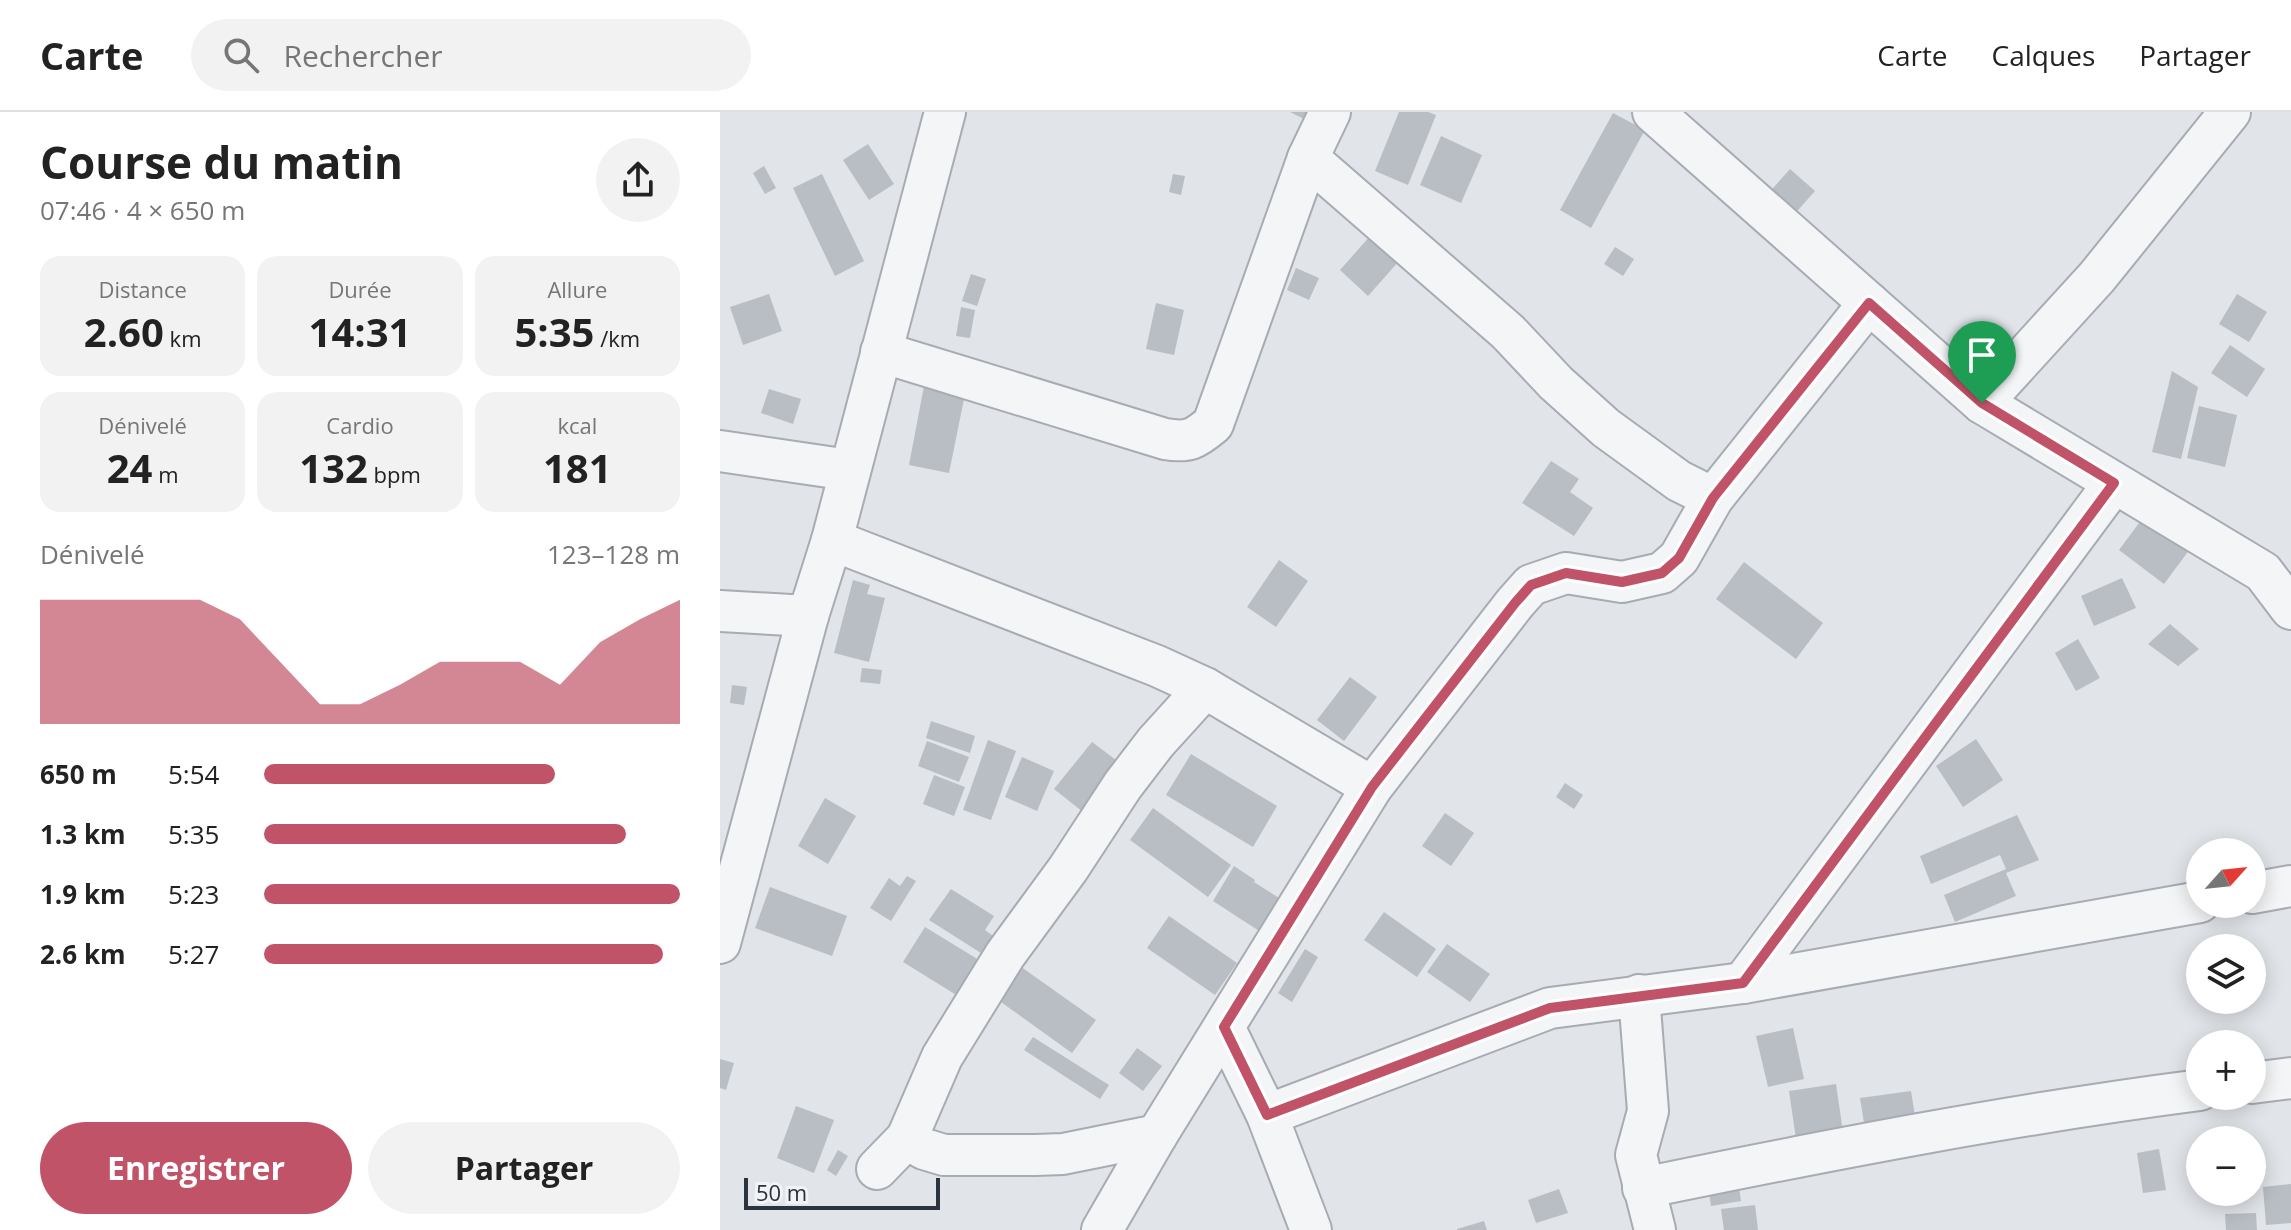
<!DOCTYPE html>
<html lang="fr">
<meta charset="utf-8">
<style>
:root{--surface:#fff;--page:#f2f2f2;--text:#222;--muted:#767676;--line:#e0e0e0;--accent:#c15368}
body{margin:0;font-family:"Open Sans",sans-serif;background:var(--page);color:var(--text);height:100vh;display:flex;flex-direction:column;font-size:30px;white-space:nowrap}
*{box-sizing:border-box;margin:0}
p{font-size:26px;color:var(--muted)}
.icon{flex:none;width:44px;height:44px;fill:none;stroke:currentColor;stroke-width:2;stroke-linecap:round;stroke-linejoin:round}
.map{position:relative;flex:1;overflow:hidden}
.sheet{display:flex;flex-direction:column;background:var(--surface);width:720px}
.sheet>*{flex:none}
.needle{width:52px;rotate:63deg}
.fabs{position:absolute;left:1466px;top:726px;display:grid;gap:16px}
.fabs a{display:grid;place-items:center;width:80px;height:80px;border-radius:50%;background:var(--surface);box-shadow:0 4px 20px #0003;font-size:40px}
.scale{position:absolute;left:24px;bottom:20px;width:196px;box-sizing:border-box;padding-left:8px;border:4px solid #2b333f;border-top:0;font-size:22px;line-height:28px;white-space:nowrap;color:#2b333f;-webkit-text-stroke:6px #f1f3f6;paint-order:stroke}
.pin{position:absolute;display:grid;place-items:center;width:68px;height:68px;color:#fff;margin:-82px -34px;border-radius:50% 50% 50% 0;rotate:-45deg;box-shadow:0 0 8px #0007}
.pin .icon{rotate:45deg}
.round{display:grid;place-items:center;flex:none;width:84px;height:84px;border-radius:42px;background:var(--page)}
.headline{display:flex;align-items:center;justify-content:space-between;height:136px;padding:0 40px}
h1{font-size:44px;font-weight:700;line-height:60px}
.stats{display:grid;grid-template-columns:repeat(3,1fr);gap:12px;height:136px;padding:8px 40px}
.stats div{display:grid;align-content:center;border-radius:20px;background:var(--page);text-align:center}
.stats b{font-size:40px;font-weight:700}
.stats small{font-size:22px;font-weight:400}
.stats p{font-size:22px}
.chart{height:224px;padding:16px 40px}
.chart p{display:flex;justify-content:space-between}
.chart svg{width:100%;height:144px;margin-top:8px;fill:var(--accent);opacity:.7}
.cta{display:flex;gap:16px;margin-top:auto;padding:16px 40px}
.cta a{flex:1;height:92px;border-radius:48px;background:var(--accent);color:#fff;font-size:32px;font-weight:700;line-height:92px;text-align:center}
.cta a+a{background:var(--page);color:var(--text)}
ul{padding:0 40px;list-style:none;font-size:26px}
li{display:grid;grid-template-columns:128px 96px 1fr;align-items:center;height:60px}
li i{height:20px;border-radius:10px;background:var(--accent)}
header{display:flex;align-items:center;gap:48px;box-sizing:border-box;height:112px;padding:0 40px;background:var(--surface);border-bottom:2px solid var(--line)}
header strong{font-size:38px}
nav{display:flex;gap:44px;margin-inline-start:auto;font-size:28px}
.search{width:560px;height:72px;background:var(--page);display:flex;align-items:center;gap:20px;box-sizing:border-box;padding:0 28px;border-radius:44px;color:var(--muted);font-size:30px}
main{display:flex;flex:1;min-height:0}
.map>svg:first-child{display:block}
.building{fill:#b9bec5}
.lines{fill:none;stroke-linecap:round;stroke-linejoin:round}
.minor-casing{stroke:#a7abb3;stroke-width:44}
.minor{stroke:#f4f5f7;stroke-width:40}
.route-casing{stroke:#fff;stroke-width:16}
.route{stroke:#c15368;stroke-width:10}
</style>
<header>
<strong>Carte</strong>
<div class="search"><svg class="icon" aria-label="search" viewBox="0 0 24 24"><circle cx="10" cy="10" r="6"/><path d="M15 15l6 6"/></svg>Rechercher</div>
<nav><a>Carte</a><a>Calques</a><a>Partager</a></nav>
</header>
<main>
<section class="sheet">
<div class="headline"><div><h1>Course du matin</h1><p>07:46 · 4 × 650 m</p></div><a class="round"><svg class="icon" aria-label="share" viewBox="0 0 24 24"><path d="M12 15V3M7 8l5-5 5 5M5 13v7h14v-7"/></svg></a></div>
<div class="stats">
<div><p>Distance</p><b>2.60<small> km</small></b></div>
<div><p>Durée</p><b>14:31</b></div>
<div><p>Allure</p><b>5:35<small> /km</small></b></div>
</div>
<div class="stats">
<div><p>Dénivelé</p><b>24<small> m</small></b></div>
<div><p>Cardio</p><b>132<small> bpm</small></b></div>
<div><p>kcal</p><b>181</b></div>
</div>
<div class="chart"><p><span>Dénivelé</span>123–128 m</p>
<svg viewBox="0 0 160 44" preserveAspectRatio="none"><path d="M0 44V6L10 6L20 6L30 6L40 6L50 12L60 25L70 38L80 38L90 32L100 25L110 25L120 25L130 32L140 19L150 12L160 6V44z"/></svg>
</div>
<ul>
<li><b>650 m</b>5:54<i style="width:70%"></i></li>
<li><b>1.3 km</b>5:35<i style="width:87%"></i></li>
<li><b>1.9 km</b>5:23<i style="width:100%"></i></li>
<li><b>2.6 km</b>5:27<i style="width:96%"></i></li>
</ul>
<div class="cta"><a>Enregistrer</a><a>Partager</a></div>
</section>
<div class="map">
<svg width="1571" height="1118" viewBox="0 0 1571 1118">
<rect width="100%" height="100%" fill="#e1e4e9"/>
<!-- building -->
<g class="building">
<path d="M570,0H595L590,10Z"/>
<path d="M679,0H708L716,3L688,73L655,59Z"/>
<path d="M893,1L925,18L871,116L840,98Z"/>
<path d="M721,24L762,43L741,91L700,73Z"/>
<path d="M148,32L174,72L149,88L123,48Z"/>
<path d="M44,54L56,76L45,82L33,61Z"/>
<path d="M1070,57L1095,79L1071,106L1046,84Z"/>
<path d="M102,62L144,149L115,164L73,76Z"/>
<path d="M453,62L465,64L461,83L449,80Z"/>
<path d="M651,123L679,149L648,184L620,158Z"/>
<path d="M895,135L914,147L903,164L884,152Z"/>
<path d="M576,156L599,166L589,188L567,178Z"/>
<path d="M251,162L266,167L257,194L242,189Z"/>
<path d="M49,182L62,219L23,233L10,195Z"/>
<path d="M1517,182L1547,200L1529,230L1499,212Z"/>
<path d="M436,191L464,198L454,243L426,237Z"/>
<path d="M241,195L255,198L250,226L236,224Z"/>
<path d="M1510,233L1545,257L1527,285L1491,261Z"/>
<path d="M1452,259L1478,275L1461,347L1432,340Z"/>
<path d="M204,274L245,282L229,361L189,353Z"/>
<path d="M49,277L81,287L73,312L41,301Z"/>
<path d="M1479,294L1517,303L1505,355L1467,346Z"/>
<path d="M831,349L859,367L850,380L873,396L854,424L802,391Z"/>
<path d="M1425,403L1470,437L1444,472L1399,438Z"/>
<path d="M559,448L588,469L556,515L527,495Z"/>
<path d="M1024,450L1103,511L1076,547L996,487Z"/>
<path d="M1402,466L1416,496L1374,514L1361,484Z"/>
<path d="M133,468L150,473L147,482L165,486L149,550L114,541Z"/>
<path d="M1450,512L1479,537L1458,554L1428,532Z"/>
<path d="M1358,527L1380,566L1356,579L1335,541Z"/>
<path d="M142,556L162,558L160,572L140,570Z"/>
<path d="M630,565L657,585L624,629L597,608Z"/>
<path d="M12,573L27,575L24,593L10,591Z"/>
<path d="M211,609L255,624L250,641L206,626Z"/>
<path d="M1256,627L1283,668L1243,695L1216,654Z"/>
<path d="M268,628L296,639L271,708L243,698Z"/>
<path d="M207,629L249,645L239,670L198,654Z"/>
<path d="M372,630L400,651L363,700L334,677Z"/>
<path d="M471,642L557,694L533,735L446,683Z"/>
<path d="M302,645L334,659L317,699L285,685Z"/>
<path d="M214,663L245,675L234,704L203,692Z"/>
<path d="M845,671L863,683L854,697L836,685Z"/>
<path d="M105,686L136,704L108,752L78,734Z"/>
<path d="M433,696L511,753L488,785L410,728Z"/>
<path d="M725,701L754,721L731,754L702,734Z"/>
<path d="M1297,703L1319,748L1286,761L1296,784L1235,810L1224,783L1286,757L1280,743L1211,772L1200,744Z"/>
<path d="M514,754L535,768L534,770L570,793L550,826L493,789Z"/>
<path d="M187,764L196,769L171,809L150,796L169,766L180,774Z"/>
<path d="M50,775L127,804L112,844L35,816Z"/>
<path d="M231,777L274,804L265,818L276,826L264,843L209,808Z"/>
<path d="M664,800L716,837L697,865L644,828Z"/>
<path d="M449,804L517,851L495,883L427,836Z"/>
<path d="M205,815L259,848L238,884L183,850Z"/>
<path d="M727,832L770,862L750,890L707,860Z"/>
<path d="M585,837L598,845L572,890L558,881Z"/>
<path d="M297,852L376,908L352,941L274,885Z"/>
<path d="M1073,916L1084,967L1048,975L1036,924Z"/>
<path d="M313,925L389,973L380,987L304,938Z"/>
<path d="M417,936L442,954L423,979L399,961Z"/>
<path d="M0,947L14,951L6,978L0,976Z"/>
<path d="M1116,972L1123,1020L1076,1027L1069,979Z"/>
<path d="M1191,979L1195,1004L1144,1011L1140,986Z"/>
<path d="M76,994L114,1008L94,1061L57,1046Z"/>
<path d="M1522,1022L1524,1028H1504V1027Z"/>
<path d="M1439,1037L1446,1078L1423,1081L1417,1041Z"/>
<path d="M118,1038L128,1044L116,1064L107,1058Z"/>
<path d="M1571,1072V1111L1546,1113L1543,1075Z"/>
<path d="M1019,1076L1021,1089L991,1094L989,1081Z"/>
<path d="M839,1077L848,1101L816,1111L808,1088Z"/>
<path d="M1035,1093L1038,1118H1004L1001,1097Z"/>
<path d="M1536,1101L1537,1118H1506L1505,1102Z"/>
<path d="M764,1109L767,1118H737V1117Z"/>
</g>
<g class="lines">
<defs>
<g id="minor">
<path d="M933,0L1262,291L1543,460L1571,497"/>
<path d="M588,46L788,220L836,271L886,316L959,369L993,386"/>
<path d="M161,240L445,327C469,331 475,327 493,312L588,46L610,0"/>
<path d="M1262,291L1377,165L1510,0"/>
<path d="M0,339L129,358"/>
<path d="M112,428L437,554L485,576L652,675"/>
<path d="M0,499L88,504"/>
<path d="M1532,781L1571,774"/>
<path d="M0,831L88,504L112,428L225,0"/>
<path d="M1023,871L1394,371"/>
<path d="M919,883L928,999L916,1043L935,1118"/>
<path d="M504,915L547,1003L591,1118"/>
<path d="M1532,971L1571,966"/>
<path d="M547,1003L830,896L1023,871L1480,790"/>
<path d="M187,1026L204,1037L224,1043H315L343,1042L437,1023"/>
<path d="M157,1057L187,1026L222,945L285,843L348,757L403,673L436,630L485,576"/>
<path d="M923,1076C1108,1038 1293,1002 1480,978"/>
<path d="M382,1118L437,1023L652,675L795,491L811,473L846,461L902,470L942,461L959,446L993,386L1149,191"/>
</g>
</defs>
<!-- minor casing -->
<use href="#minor" class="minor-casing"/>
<!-- minor -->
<use href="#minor" class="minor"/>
</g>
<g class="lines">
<defs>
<path id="route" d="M1149,191L1262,291L1394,371L1023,871L830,896L547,1003L504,915L652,675L795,491L811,473L846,461L902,470L942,461L959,446L993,386Z"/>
</defs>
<!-- route casing -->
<use href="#route" class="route-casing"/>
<!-- route -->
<use href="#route" class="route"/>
</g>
</svg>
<div class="fabs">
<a><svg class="needle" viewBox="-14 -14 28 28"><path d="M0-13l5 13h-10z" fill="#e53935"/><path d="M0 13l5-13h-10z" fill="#767676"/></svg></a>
<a><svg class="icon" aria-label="layers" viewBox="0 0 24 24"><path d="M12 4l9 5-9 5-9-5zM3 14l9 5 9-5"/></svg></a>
<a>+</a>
<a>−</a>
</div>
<div class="scale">50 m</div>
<div class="pin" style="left:1262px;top:291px;background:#1e9e55"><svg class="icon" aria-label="arrive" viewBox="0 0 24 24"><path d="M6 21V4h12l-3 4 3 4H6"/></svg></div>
</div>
</main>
